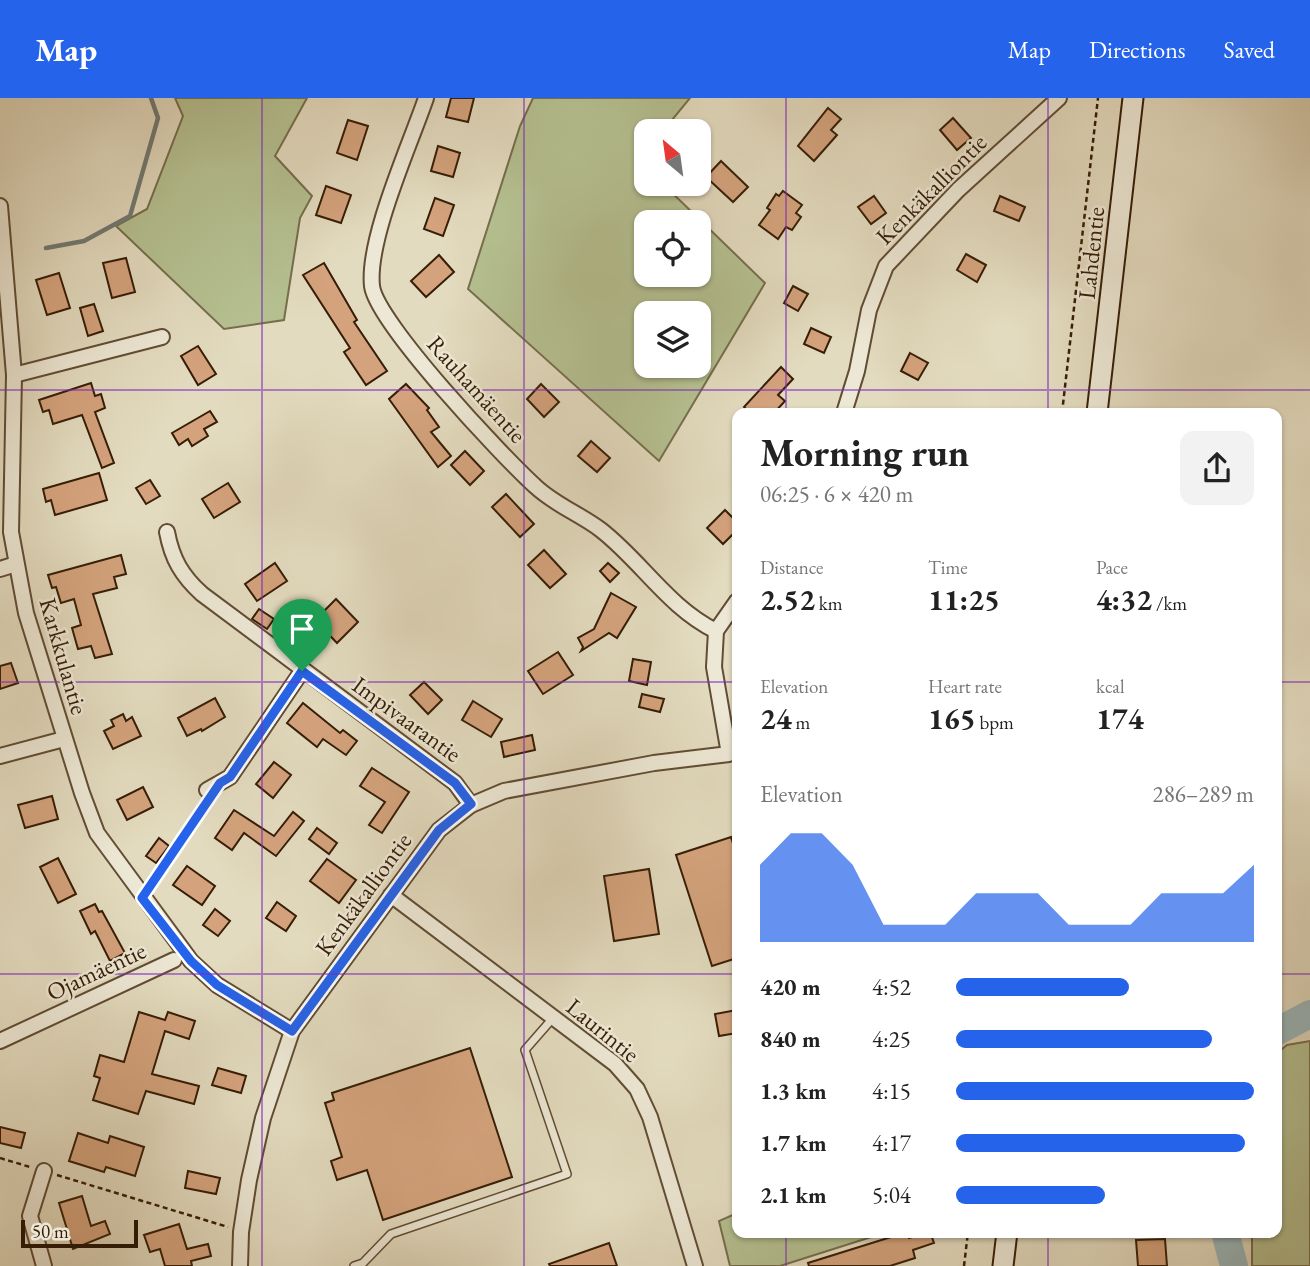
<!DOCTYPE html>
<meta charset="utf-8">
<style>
:root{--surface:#fff;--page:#f2f2f2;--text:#222;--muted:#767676;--accent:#2563eb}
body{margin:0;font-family:"EB Garamond",serif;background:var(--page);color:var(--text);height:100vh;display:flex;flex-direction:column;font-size:26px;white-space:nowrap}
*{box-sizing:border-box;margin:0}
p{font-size:23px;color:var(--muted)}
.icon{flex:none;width:38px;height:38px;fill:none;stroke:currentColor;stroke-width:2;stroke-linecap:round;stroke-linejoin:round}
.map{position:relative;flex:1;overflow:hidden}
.side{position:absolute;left:732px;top:310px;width:550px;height:830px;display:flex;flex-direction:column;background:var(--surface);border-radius:14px;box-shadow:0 2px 5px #0004}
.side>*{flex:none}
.needle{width:46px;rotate:331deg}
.tools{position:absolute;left:634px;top:21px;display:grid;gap:14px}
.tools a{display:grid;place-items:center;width:77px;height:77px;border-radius:14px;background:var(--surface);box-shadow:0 2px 5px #0004;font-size:35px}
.scale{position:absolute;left:21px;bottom:18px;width:117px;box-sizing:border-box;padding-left:7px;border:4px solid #361d06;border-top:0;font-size:19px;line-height:24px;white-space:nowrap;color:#361d06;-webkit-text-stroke:5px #ede8d5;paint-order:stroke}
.pin{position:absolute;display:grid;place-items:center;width:60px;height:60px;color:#fff;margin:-72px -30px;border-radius:50% 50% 50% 0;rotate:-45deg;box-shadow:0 0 7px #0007}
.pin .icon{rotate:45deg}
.round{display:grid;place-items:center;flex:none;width:74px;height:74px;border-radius:14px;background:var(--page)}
.head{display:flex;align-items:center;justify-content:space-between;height:119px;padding:0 28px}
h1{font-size:38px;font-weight:700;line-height:52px}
.figures{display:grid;grid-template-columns:repeat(3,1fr);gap:10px;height:119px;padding:7px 28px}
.figures div{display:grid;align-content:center}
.figures b{font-size:30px;font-weight:700}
.figures small{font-size:19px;font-weight:400}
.figures p{font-size:19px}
.chart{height:196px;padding:14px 28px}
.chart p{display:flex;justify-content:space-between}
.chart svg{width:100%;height:126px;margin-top:7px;fill:var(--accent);opacity:.7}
ul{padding:0 28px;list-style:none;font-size:23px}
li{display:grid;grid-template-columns:112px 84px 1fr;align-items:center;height:52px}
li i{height:18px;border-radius:9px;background:var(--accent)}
header{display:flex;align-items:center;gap:42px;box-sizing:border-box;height:98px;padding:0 35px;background:var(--accent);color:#fff}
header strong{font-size:33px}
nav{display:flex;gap:38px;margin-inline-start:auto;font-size:24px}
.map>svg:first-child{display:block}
.green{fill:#b5c091;stroke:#766e4c;stroke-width:2;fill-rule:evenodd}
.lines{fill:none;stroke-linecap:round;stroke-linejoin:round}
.stream{stroke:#727a74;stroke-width:4.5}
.river{stroke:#9ab8bd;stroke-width:28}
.building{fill:#d4a37d;stroke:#361d06;stroke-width:2}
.service-casing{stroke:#614c34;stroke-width:10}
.minor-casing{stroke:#614c34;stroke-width:18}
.secondary-casing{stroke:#361d06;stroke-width:23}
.path{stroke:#361d06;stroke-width:2.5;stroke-dasharray:5 3.5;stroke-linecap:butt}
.service{stroke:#ede8d5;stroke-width:7}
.minor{stroke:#ede8d5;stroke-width:14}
.secondary{stroke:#ede8d5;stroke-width:19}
.route-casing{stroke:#fff;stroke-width:14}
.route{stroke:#2563eb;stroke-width:9}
.grid{fill:none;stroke:#7b2cbf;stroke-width:2;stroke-opacity:0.55}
.labels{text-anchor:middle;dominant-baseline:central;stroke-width:5;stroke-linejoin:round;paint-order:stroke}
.street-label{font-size:24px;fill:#361d06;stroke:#ede8d5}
</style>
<header>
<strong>Map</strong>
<nav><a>Map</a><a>Directions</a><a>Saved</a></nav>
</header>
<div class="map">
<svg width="1310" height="1168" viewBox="0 0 1310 1168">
<rect width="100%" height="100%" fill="#e3dbbf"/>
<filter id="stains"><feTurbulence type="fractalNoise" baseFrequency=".00286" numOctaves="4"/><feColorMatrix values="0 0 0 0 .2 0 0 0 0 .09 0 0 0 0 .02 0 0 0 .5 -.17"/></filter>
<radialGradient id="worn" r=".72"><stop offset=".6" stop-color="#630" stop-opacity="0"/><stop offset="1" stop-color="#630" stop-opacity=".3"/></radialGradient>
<!-- green -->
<g class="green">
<path d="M175,0H307L275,58L312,98L300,120L284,222L224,231L116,128L147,111L183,18Z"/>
<path d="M533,0H690L663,33H646V54L639,62L646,69V86H663L765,185L659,363L468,191L520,28ZM698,124V177H646V124ZM646,215H698V268H646Z"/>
<path d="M1310,943V1168H1252V1134H1276V956L1287,947Z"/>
<path d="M737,1115V1134H887L780,1168H730L719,1123Z"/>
</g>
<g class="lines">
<!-- stream -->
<path class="stream" d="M46,150L84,143L130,118L158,20L151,0"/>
<!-- river -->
<g class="river">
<path d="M1276,934L1310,916"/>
<path d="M1225,1134L1234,1168"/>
</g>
</g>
<!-- building -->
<g class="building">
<path d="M451,0H474L468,24L446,19Z"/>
<path d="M828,10L841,21L831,32L837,37L814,63L798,48Z"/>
<path d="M953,20L971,40L957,52L940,32Z"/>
<path d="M348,22L368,28L357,62L337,55Z"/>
<path d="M438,48L460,55L453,79L431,73Z"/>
<path d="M721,63L748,89L733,104L706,79Z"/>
<path d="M326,88L351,97L341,125L316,117Z"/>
<path d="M783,93L802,107L796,115L801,119L792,132L786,129L778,141L759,127L770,112L767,110L776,96L779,98Z"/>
<path d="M874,98L886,115L871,126L858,109Z"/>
<path d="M1000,98L1025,109L1019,123L994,113Z"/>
<path d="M435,100L454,107L443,138L424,131Z"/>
<path d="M966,156L986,167L977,184L957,172Z"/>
<path d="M439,157L454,174L426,199L411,183Z"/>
<path d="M126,160L135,194L112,200L103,165Z"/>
<path d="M324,165L357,222L354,224L387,273L366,287L344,254L350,250L303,177Z"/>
<path d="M59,175L70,210L47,217L36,182Z"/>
<path d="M793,188L808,196L798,213L784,205Z"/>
<path d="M94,206L103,233L88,238L80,210Z"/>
<path d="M811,230L831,239L824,255L804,246Z"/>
<path d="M198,248L216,276L198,287L181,258Z"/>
<path d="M910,255L928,265L918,282L901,273Z"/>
<path d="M781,269L793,281L778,297L785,303L774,315H750L744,309Z"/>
<path d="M91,285L95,298L101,296L105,310L95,314L114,365L102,370L82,317L53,326L49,312L43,314L39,302Z"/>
<path d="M406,286L429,310L427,312L439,329L431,334L451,358L438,369L389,301Z"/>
<path d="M541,286L559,304L544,319L527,301Z"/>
<path d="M210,313L217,324L204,331L208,338L192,348L188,341L179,347L172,335Z"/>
<path d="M591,343L610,360L597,374L578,358Z"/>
<path d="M465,353L484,373L470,387L451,367Z"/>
<path d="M99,375L107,402L55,417L51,402L46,404L43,391Z"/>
<path d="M150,382L160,398L146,406L136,390Z"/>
<path d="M228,385L240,404L214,420L202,401Z"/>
<path d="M506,396L534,426L520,439L492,409Z"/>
<path d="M725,412L737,424V432L723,446L707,430Z"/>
<path d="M544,452L566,476L550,490L528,467Z"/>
<path d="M121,457L126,476L114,479L117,490L93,496L112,556L95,560L91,548L78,551L72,530L81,527L74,501L61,505L56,489L52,490L48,477Z"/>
<path d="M275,465L287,483L257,503L245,486Z"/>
<path d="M608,465L619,475L610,484L600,473Z"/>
<path d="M611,495L636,509L617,540L609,535L581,553L583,549L578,540L594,531Z"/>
<path d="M336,501L358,524L337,545L315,522Z"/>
<path d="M259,511L274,521L267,531L252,521Z"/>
<path d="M558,554L573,577L543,596L528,573Z"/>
<path d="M633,561L651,564L647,587L629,583Z"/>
<path d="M11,565L18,585L0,591V568Z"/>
<path d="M424,584L442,602L428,616L410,597Z"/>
<path d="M642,596L664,601L660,614L639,609Z"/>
<path d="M215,600L225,619L202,633L201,631L187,638L178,620Z"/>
<path d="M473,603L502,621L491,639L462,622Z"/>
<path d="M303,605L340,635L343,632L357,643L346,657L323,641L317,649L287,625Z"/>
<path d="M123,616L126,623L132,619L141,638L113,651L104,633L114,628L111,622Z"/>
<path d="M532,637L535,652L504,659L501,644Z"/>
<path d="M274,664L291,677L273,700L256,686Z"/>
<path d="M372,670L409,694L382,735L369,727L385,704L360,688Z"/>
<path d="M143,689L153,709L127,722L117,702Z"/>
<path d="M52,698L58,721L25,730L18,707Z"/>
<path d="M234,712L274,738L293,714L304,723L276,758L244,735L232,752L215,740Z"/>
<path d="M317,730L337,745L329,756L309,741Z"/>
<path d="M731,739L737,758V860L712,868L676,757Z"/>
<path d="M159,740L169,748L156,765L146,758Z"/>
<path d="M58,760L76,796L58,805L40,769Z"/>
<path d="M327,761L356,782L339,805L310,783Z"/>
<path d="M187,768L215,788L202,807L173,787Z"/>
<path d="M649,771L659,836L614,843L604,778Z"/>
<path d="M277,804L296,818L286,833L266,820Z"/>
<path d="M95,806L99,814L102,813L125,855L110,863L95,833L91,836L80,813Z"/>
<path d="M215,811L230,823L218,838L203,827Z"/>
<path d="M737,912V935L719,938L715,916Z"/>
<path d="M139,914L165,922L168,914L195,923L189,941L165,933L152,976L199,988L194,1006L146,993L138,1016L93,1002L100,980L94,978L100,957L124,964Z"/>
<path d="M470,950L512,1079L383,1122L367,1072L337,1082L331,1063L342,1059L325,1005L334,1002L332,995Z"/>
<path d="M218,970L246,978L241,995L212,987Z"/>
<path d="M0,1029L25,1035L21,1050L0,1045Z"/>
<path d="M78,1035L108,1045L110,1038L144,1049L135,1078L106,1069L104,1074L69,1063Z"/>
<path d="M188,1073L220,1080L216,1096L185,1090Z"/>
<path d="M82,1098L91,1128L105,1123L110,1136L73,1151L59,1105Z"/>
<path d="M179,1126L187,1151L208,1146L211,1158L191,1163L192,1168H165L160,1151L150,1154L144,1137Z"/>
<path d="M907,1134L909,1140L930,1134L934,1145L913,1152L915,1160L890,1168H809L808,1165Z"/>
<path d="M1165,1141L1167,1168H1138L1136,1142Z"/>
<path d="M609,1145L617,1168H550L549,1166Z"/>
</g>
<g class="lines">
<defs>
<path id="service" d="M354,1168L363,1165L391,1136L567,1076L525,952L553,920"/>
<g id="minor">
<path d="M426,0C410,47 367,141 372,188C376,224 503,359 535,388C555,407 580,416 601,432C642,464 668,509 716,533"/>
<path d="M0,108L14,277L11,434L26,515L82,695L97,735L191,863L217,887L292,933"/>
<path d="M14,277L162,239"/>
<path d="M844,315L857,273L869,212L886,168L958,92L1059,0"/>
<path d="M167,434C172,461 182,478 202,496L455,685L471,707"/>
<path d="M0,471L16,466"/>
<path d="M0,658L64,641"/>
<path d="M207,692L230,679L302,573"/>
<path d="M391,797L615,966L637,991L650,1019L695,1168"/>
<path d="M0,943L174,862"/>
<path d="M44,1168L30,1118L44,1073"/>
<path d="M240,1168L241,1134L249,1082L263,1020L292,933L439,732L471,707L504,693L654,665L729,656L714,569L716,533L737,503"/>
</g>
<g id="secondary">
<path d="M1097,315L1133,0"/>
<path d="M1003,1168L1007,1134"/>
</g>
</defs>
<!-- service casing -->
<use href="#service" class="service-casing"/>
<!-- minor casing -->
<use href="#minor" class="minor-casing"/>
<!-- secondary casing -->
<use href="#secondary" class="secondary-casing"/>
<!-- path -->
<g class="path">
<path d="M1062,315L1098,0"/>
<path d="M151,787L206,705"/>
<path d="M0,1060L30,1069"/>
<path d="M57,1077L228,1129"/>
<path d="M964,1168L968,1134"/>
</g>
<!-- service -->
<use href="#service" class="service"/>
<!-- minor -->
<use href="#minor" class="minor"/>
<!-- secondary -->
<use href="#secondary" class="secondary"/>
</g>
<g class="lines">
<defs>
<path id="route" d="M302,573L455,685L471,706L439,732L292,933L217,887L191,863L142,800L220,685L230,679Z"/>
</defs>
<!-- route casing -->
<use href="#route" class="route-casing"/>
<!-- route -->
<use href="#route" class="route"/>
</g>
<!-- grid -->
<path class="grid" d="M262,0V1168M524,0V1168M786,0V315M1048,0V315M0,292H1310M0,584H737M1276,584H1310M0,876H737M1276,876H1310M786,1134V1168M1048,1134V1168"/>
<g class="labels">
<!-- street labels -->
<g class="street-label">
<text transform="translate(931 91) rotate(-45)">Kenkäkalliontie</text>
<text transform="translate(1091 155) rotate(-84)">Lahdentie</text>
<text transform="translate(477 291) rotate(48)">Rauhamäentie</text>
<text transform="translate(64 558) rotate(74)">Karkkulantie</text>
<text transform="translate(407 621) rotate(36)">Impivaarantie</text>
<text transform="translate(363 796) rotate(-54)">Kenkäkalliontie</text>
<text transform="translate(96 873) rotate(-25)">Ojamäentie</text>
<text transform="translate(603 932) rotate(39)">Laurintie</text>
</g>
</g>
<rect width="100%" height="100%" filter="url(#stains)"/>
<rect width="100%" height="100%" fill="url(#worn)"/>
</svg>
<div class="tools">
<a><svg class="needle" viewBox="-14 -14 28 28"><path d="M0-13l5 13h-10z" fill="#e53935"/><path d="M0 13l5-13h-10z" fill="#767676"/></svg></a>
<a><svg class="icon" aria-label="locate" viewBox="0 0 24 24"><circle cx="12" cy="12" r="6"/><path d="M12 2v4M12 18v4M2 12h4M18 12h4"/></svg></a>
<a><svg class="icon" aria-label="layers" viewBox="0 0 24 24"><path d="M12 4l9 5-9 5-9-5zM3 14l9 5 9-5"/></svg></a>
</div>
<div class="scale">50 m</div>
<div class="pin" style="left:302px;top:573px;background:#1e9e55"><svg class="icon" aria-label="arrive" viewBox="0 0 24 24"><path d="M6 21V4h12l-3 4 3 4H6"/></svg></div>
<section class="side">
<div class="head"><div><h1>Morning run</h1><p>06:25 · 6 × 420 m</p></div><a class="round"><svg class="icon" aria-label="share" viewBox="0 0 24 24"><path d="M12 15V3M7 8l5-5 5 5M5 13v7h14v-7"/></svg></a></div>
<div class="figures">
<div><p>Distance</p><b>2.52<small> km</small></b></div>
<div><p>Time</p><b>11:25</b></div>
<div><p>Pace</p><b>4:32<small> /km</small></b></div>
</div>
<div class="figures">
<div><p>Elevation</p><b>24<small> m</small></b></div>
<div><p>Heart rate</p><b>165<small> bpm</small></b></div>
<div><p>kcal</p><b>174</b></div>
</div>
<div class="chart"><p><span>Elevation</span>286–289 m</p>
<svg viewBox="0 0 160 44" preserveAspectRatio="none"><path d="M0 44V17L10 6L20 6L30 17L40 38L50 38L60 38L70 27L80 27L90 27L100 38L110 38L120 38L130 27L140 27L150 27L160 17V44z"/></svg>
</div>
<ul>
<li><b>420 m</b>4:52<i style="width:58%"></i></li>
<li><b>840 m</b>4:25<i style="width:86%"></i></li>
<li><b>1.3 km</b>4:15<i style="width:100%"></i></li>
<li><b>1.7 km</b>4:17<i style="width:97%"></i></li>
<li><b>2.1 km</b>5:04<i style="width:50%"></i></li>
</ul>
</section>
</div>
